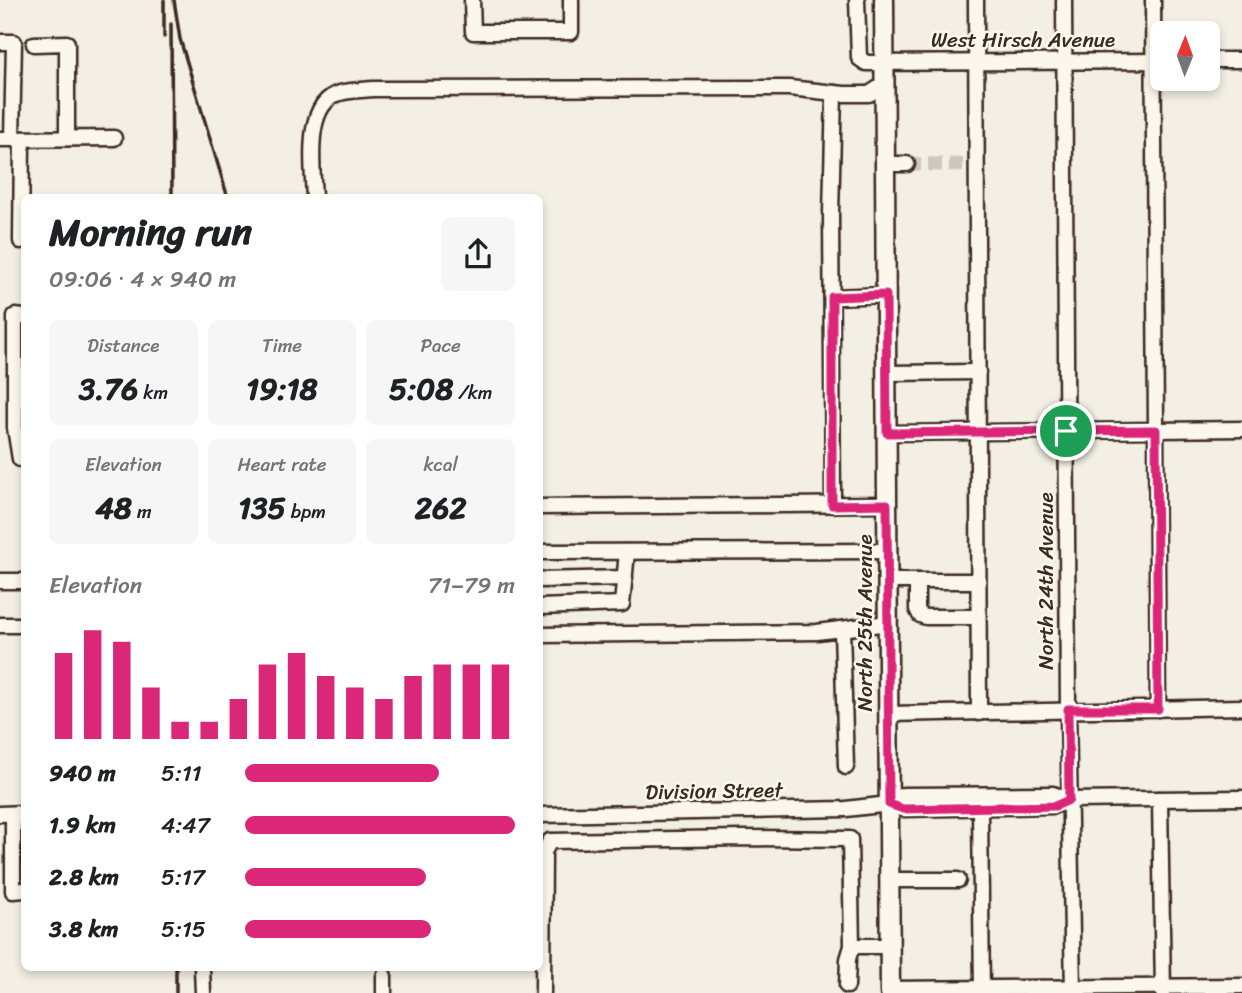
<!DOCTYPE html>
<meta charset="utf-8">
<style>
:root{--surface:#fff;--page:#f6f6f6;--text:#202124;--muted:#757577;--accent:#db2777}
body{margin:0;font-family:Sriracha,sans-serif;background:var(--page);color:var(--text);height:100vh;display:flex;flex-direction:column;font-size:26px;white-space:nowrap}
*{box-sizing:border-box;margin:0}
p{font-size:23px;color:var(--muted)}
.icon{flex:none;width:38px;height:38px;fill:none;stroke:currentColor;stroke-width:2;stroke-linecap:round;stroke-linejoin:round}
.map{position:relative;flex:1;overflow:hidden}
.details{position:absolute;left:21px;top:194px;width:522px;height:777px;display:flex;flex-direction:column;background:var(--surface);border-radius:10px;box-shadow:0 4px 10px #0003}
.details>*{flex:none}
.needle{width:46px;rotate:1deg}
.controls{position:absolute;left:1150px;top:21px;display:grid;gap:14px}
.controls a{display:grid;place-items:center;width:70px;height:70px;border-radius:10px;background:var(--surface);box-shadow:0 4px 10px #0003;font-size:35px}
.pin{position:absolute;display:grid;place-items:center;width:60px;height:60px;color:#fff;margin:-30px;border:4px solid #fff;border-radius:50%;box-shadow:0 2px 7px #0007}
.round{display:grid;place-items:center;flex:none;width:74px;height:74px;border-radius:10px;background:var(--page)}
.head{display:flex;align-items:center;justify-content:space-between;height:119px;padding:0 28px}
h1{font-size:38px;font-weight:800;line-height:52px}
.stats{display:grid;grid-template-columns:repeat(3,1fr);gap:10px;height:119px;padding:7px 28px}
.stats div{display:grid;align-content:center;border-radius:10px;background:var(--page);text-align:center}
.stats b{font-size:30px;font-weight:800}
.stats small{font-size:19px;font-weight:400}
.stats p{font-size:19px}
.chart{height:196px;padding:14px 28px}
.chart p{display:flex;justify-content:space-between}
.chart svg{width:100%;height:126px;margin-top:7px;stroke:var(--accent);stroke-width:6}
ul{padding:0 28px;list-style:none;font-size:23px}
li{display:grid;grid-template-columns:112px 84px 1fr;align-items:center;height:52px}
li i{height:18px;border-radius:9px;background:var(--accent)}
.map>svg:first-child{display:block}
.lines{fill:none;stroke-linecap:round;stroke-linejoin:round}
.minor-tunnel{stroke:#cec8bc;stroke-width:14;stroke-dasharray:14 7;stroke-linecap:butt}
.minor-casing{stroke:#3b2a1e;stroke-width:19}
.major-casing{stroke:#3b2a1e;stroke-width:23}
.minor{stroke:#fbf7ec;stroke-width:14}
.major{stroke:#fbf7ec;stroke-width:18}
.rail{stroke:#3b2a1e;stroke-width:3.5}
.route-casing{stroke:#fff;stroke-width:14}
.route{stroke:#db2777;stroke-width:9}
.labels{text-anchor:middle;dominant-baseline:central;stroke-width:5;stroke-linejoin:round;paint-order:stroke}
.street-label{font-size:21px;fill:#3b2a1e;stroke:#fbf7ec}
</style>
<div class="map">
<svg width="1242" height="993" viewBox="0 0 1242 993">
<rect width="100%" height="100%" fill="#f3efe4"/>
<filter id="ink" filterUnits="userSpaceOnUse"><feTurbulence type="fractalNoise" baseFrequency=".0143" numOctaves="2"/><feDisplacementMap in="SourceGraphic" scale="14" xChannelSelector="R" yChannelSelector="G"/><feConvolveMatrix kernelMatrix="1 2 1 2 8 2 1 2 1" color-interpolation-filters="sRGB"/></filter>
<g filter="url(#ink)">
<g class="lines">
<!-- minor-tunnel -->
<path class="minor-tunnel" d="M907,164L965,165"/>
<defs>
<g id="minor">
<path d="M472,0L473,32H571V0"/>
<path d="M857,0L859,58L866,63L1161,61"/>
<path d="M976,0L979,713"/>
<path d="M1064,0L1068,709L1073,993"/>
<path d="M1153,0L1158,709"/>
<path d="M0,42H14L12,139"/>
<path d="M34,44L67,43V138"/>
<path d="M1208,60H1242"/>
<path d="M0,139L114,138"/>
<path d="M885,164H907"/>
<path d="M314,198C313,169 303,103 340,93C350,90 363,90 373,89L789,88L844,94H869L885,84"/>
<path d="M21,241L22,139"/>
<path d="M832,297L886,295"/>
<path d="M887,373L978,372"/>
<path d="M887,433L1242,429"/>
<path d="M20,459L15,428V316L24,317"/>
<path d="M833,505L831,214L834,93"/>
<path d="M539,507L887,504"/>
<path d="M539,552L888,551"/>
<path d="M539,580L625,578"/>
<path d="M0,581H24"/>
<path d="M888,581H978"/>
<path d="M917,581V609L920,615L926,617H978"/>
<path d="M539,607L622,604L627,552"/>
<path d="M0,625H24"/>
<path d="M842,629L846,767"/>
<path d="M539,635L817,632L888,623"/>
<path d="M889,714L1242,707"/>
<path d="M1160,799L1163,993"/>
<path d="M889,804L903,795L1053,794L1069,800L1242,798"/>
<path d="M980,808L982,993"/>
<path d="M0,814L24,813"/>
<path d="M13,814V891L24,890"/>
<path d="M539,815L846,809L889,804L903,809L1053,806L1069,800"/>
<path d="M889,880H958"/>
<path d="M852,946H890"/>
<path d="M202,968L203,993"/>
<path d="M889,989L1242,986"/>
<path d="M384,993V976"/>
<path d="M543,993L544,852L550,841L743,838L850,839L852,946L848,959L847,986"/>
</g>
<path id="major" d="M884,0L890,993"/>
</defs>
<!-- minor casing -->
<use href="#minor" class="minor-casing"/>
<!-- major casing -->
<use href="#major" class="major-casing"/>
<!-- minor -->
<use href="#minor" class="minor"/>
<!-- major -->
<use href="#major" class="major"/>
<!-- rail -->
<g class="rail">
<path d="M164,0V37"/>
<path d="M174,0L180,39L228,198"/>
<path d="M171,24L172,198"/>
<path d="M176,968V993"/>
</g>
</g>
</g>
<g class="lines" filter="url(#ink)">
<defs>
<path id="route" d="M886,295L887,433L1156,430L1158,709H1068L1069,800L1055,806L903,809L889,804L887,504L832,505V297Z"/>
</defs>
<!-- route casing -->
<use href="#route" class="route-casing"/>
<!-- route -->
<use href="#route" class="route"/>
</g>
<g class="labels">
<!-- street labels -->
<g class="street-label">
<text x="1023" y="40">West Hirsch Avenue</text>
<text transform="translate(1046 581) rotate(-90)">North 24th Avenue</text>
<text transform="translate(865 623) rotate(-90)">North 25th Avenue</text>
<text transform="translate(714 791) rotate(-1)">Division Street</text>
</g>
</g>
</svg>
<div class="controls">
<a><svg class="needle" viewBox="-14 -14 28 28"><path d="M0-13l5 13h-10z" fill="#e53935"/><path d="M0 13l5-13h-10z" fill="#757577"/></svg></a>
</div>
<div class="pin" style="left:1066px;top:431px;background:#1e9e55"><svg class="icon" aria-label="arrive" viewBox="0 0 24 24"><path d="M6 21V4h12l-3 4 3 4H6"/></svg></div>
<section class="details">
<div class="head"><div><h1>Morning run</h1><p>09:06 · 4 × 940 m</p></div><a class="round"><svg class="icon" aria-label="share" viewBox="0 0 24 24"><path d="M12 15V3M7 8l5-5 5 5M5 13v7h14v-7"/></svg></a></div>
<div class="stats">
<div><p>Distance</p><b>3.76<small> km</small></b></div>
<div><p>Time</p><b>19:18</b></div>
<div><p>Pace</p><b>5:08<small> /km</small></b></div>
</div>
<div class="stats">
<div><p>Elevation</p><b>48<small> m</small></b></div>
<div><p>Heart rate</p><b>135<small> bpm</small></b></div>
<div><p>kcal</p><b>262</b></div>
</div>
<div class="chart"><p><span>Elevation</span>71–79 m</p>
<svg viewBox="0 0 160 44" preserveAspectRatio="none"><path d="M5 44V14M15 44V6M25 44V10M35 44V26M45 44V38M55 44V38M65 44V30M75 44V18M85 44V14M95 44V22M105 44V26M115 44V30M125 44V22M135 44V18M145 44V18M155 44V18"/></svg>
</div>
<ul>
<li><b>940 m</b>5:11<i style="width:72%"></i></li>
<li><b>1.9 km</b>4:47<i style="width:100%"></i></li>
<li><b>2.8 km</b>5:17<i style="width:67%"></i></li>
<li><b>3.8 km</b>5:15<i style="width:69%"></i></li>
</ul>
</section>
</div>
